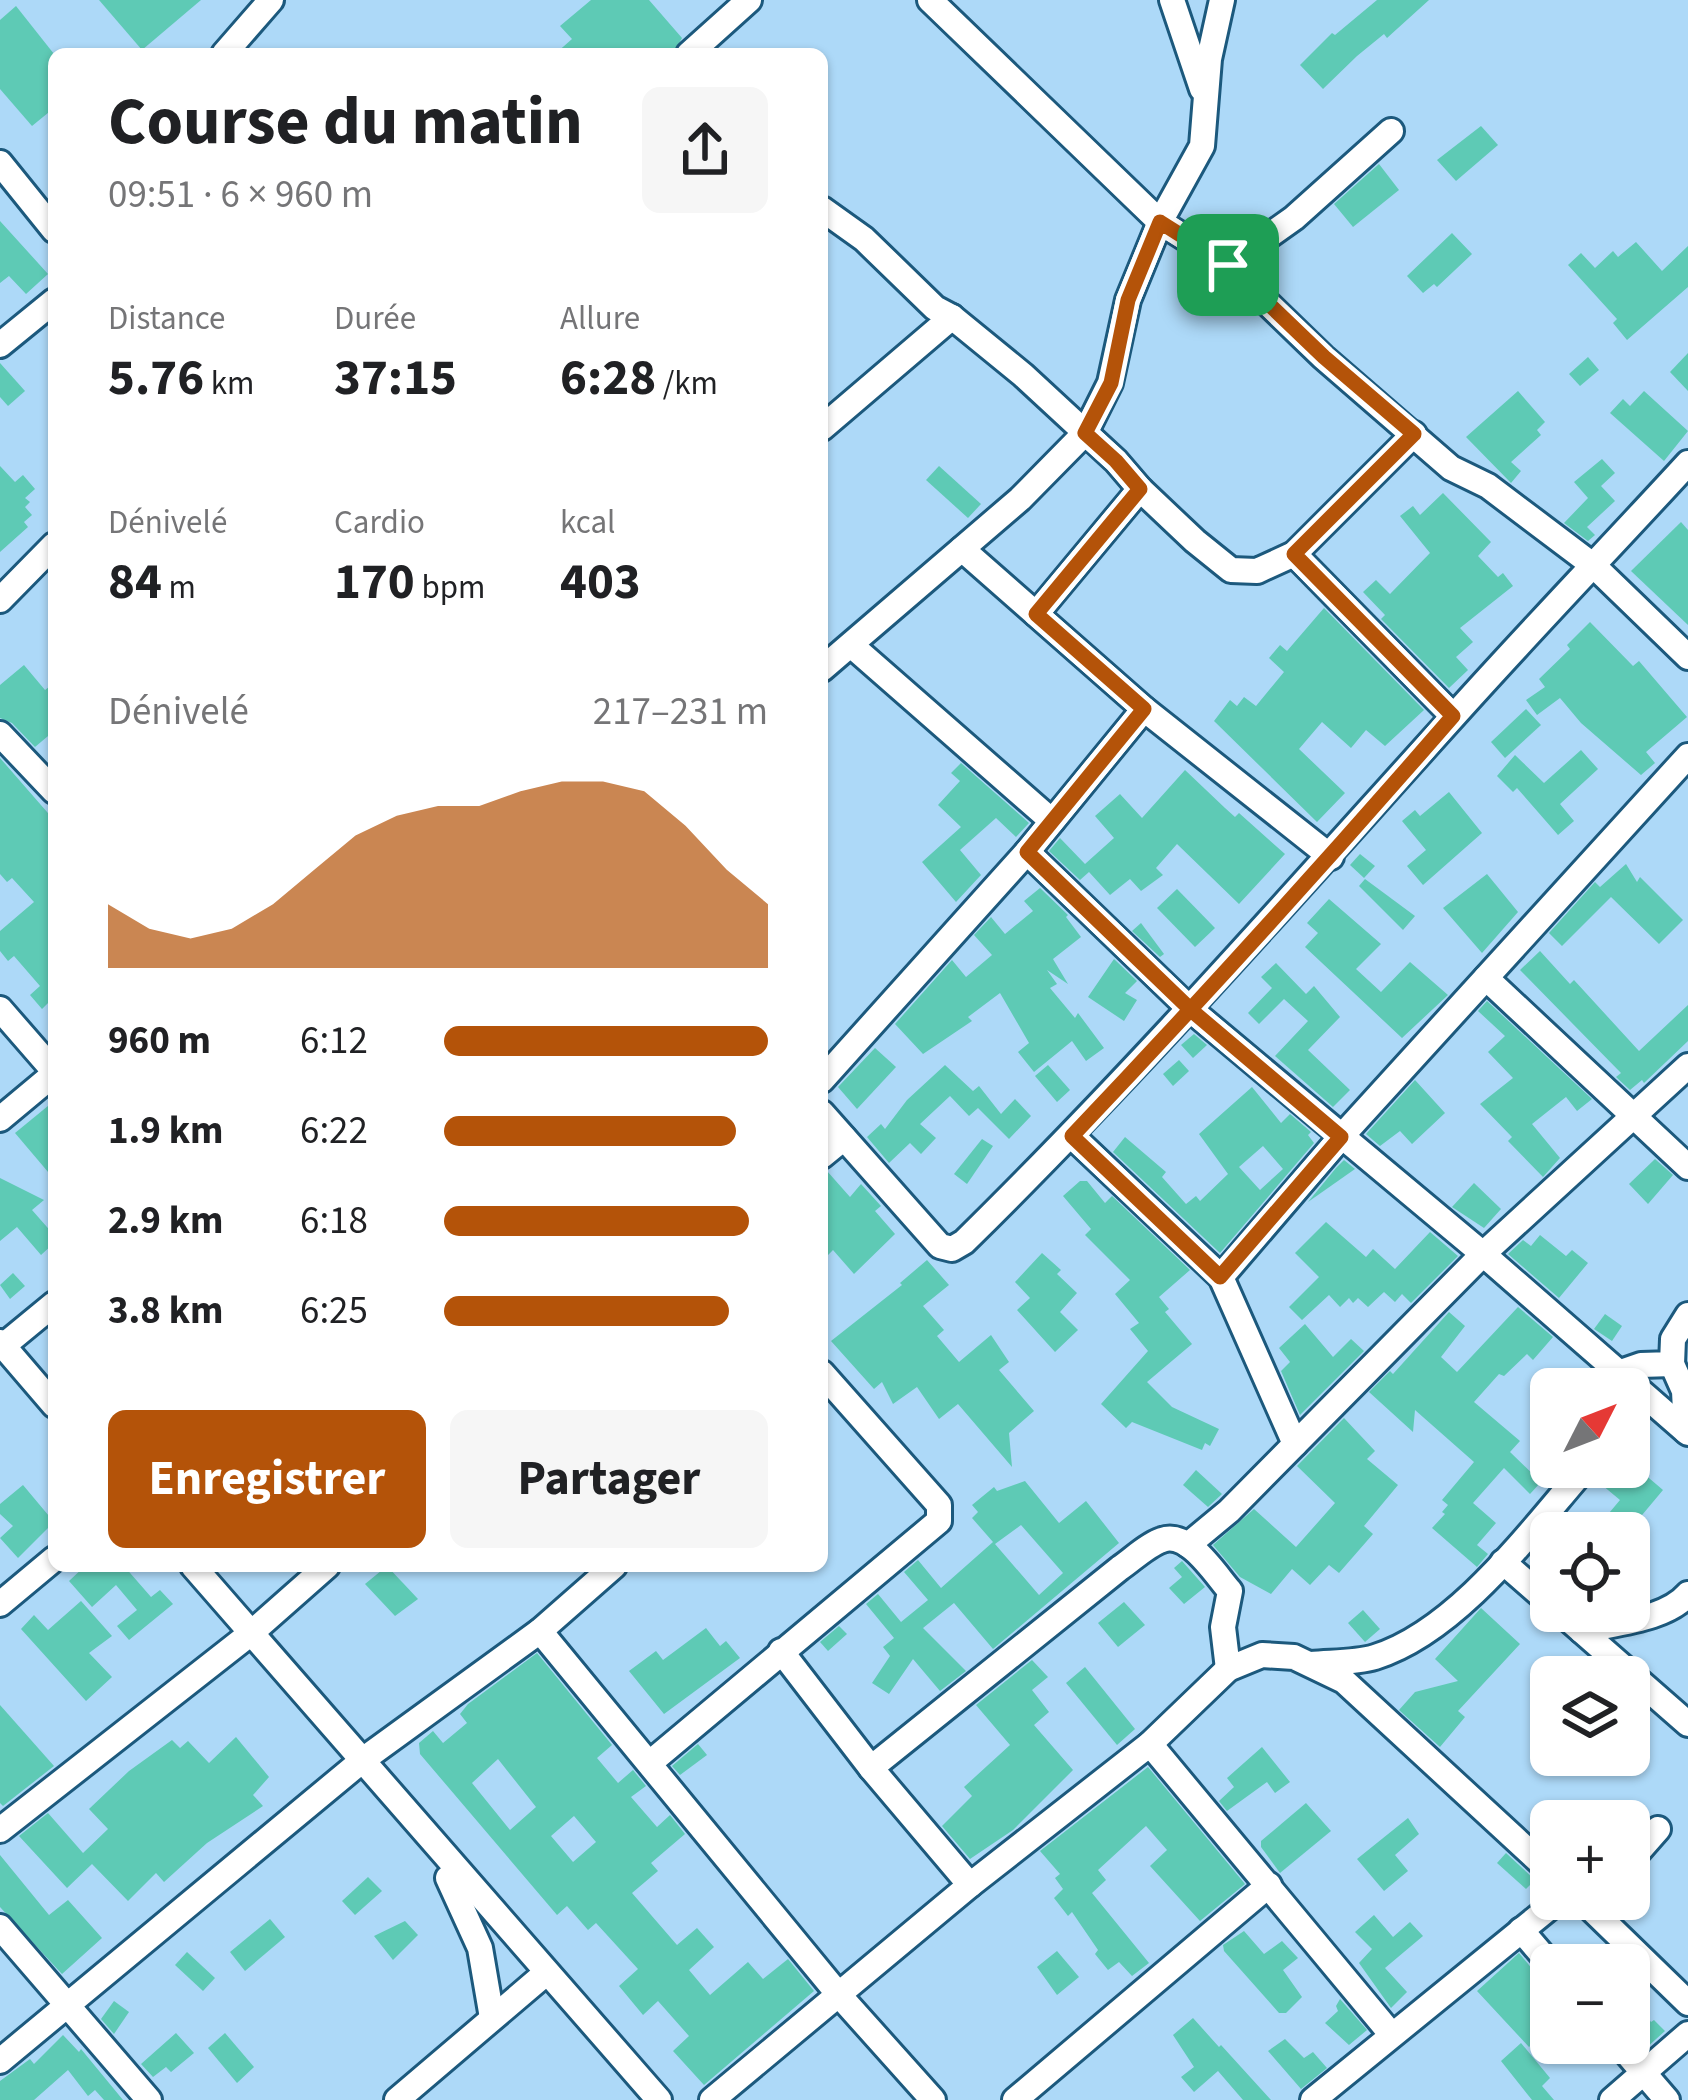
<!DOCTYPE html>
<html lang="fr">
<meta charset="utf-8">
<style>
:root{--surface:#fff;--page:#f6f6f6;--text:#202124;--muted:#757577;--accent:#b45309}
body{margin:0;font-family:"Source Sans 3",sans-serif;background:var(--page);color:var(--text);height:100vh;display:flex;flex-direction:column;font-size:45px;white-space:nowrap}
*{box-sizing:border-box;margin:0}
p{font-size:39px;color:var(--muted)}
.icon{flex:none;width:66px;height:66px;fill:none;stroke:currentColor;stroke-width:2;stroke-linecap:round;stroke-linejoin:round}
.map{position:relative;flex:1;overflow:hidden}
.sheet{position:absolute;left:48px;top:48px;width:780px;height:1524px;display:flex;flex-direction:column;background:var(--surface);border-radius:18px;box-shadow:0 3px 9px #0004}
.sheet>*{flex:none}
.needle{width:78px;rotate:48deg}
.fabs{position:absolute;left:1530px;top:1368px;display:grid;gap:24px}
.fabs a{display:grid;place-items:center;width:120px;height:120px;border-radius:18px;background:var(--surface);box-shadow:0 3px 9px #0004;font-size:60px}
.pin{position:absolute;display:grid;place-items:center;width:102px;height:102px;color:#fff;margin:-51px;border-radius:24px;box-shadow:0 6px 18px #0006}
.round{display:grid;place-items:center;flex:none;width:126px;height:126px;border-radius:18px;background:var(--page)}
.summary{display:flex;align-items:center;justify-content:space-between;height:204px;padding:0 60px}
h1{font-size:66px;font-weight:700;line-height:90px}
.figures{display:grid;grid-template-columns:repeat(3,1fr);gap:18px;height:204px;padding:12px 60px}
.figures div{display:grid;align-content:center}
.figures b{font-size:51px;font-weight:700}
.figures small{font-size:33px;font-weight:400}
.figures p{font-size:33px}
.chart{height:336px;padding:24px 60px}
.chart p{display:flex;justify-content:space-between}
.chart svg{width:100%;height:216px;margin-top:12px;fill:var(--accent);opacity:.7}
.action{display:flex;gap:24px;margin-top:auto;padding:24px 60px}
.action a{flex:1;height:138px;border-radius:18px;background:var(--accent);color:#fff;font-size:48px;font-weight:700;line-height:138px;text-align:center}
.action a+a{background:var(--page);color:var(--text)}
ul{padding:0 60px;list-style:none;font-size:39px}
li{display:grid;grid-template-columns:192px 144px 1fr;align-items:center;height:90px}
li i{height:30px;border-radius:15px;background:var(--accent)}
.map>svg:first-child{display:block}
.building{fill:#5ecab5;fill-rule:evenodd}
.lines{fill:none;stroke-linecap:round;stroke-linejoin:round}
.minor-casing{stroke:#1c597d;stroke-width:30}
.minor{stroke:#fff;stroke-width:24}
.route-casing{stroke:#fff;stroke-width:24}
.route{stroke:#b45309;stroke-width:15}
</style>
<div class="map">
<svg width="1688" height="2100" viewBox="0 0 1688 2100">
<rect width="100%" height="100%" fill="#add9f8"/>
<!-- building -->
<g class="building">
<path d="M99,0H201L142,50Z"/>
<path d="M591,0H649L682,38L673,54H555L572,39L560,26Z"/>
<path d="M1377,0H1429L1387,38L1384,34L1357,56L1323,89L1300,65L1332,33L1335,35Z"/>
<path d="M16,6L54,54V108L32,126L0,89V20Z"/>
<path d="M1481,126L1498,145L1456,181L1437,160Z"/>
<path d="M1379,164L1399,190L1353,227L1334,204Z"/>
<path d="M0,221L48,274L26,294L9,276L0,283Z"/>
<path d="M1452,233L1472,254L1437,287L1434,284L1423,293L1407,276Z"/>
<path d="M1636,242L1662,271L1688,246V287L1627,340L1613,323L1617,319L1568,265L1581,253L1595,268L1613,251L1618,257Z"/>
<path d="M1688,353V391L1670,372Z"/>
<path d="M1588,357L1599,370L1580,386L1569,374Z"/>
<path d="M0,363L25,391L8,406L0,397Z"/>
<path d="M1518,391L1545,422L1537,430L1541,435L1511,462L1521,471L1511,483L1466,437Z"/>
<path d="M1644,391L1688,431L1664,461L1610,413L1623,399L1630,406Z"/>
<path d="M1602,459L1615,473L1601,486L1615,501L1587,527L1595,535L1588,541L1564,523L1588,498L1574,482Z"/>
<path d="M0,466L15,482L23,475L35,489L25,498L30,502L25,507L32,515L24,522L28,527L0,552Z"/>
<path d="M939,466L981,504L968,518L926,480Z"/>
<path d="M1443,493L1491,542L1478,556L1498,577L1503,573L1513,586L1460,628L1473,642L1456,657L1468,670L1449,688L1381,619L1385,615L1363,592L1376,580L1390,594L1430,553L1400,516L1413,506L1420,515Z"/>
<path d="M1681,522L1688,530V625L1631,571Z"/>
<path d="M1324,608L1424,710L1385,746L1366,730L1351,748L1322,722L1299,749L1345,793L1317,822L1214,721L1230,700L1237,706L1244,697L1256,706L1284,672L1269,658L1280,645L1287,651Z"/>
<path d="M1590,622L1633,666L1639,661L1687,717L1646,752L1655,763L1641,775L1581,723L1560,698L1537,715L1526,700L1545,687L1539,679L1570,649L1567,645Z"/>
<path d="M24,665L45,690L54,683V731L35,747L12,723L0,718V685Z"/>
<path d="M1526,709L1541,725L1505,758L1491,742Z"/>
<path d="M1581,750L1598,769L1560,804L1574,821L1558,835L1517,788L1513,792L1497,776L1515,755L1544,783Z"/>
<path d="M0,758L54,820V1003L51,1000L42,1009L30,995L40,986L14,956L8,961L0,951V931L34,902L12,878L7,882L0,874Z"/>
<path d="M961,763L1029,823L1016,837L996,818L960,850L981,875L956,902L922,862L961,827L938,805L960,781L951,773Z"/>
<path d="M1185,770L1225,808L1235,817L1239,813L1285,854L1239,904L1177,844L1156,868L1163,875L1141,891L1130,879L1110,895L1089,872L1080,880L1049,851L1060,838L1085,864L1114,838L1095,816L1120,794L1142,818Z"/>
<path d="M1449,792L1482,833L1423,885L1407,866L1426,850L1402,821L1415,810L1420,816Z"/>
<path d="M1360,854L1375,866L1364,878L1350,865Z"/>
<path d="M1626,864L1637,882L1640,877L1683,920L1659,944L1611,897L1562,946L1549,933L1595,882L1600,887Z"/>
<path d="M1487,874L1518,912L1482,953L1443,908Z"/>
<path d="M1365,879L1415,916L1403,930L1359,886Z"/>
<path d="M1040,888L1068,915L1066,917L1081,937L1053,959L1068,984L1047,970L1057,984L1050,988L1075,1018L1078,1013L1104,1048L1086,1061L1072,1041L1034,1072L1018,1052L1029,1043L1000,993L968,1017L972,1021L923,1054L895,1024L952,960L966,977L992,955L974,935L991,917L1005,934L1033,911L1024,901Z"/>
<path d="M1177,889L1215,928L1195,947L1157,908Z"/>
<path d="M1329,899L1381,944L1356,969L1381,992L1410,962L1448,995L1402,1038L1305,947L1318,933L1307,923Z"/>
<path d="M1141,923L1164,954L1160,957L1132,931Z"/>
<path d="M1540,951L1570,984L1574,980L1639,1051L1688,1005V1041L1644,1083L1642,1080L1630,1090L1616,1077L1621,1073L1520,970Z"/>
<path d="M1114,959L1137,981L1125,993L1137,1000L1124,1021L1088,997Z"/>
<path d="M1276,963L1306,994L1314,986L1340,1017L1308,1050L1350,1090L1333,1107L1275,1056L1308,1021L1284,999L1259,1024L1248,1013L1272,988L1261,977Z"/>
<path d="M1487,1001L1592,1099L1577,1111L1566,1097L1532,1124L1560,1158L1543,1177L1508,1141L1512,1137L1480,1104L1513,1078L1488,1052L1505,1036L1478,1011Z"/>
<path d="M1194,1034L1207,1045L1193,1058L1181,1045Z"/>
<path d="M875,1048L896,1067L857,1109L838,1087Z"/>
<path d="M1179,1060L1189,1071L1173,1086L1163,1074Z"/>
<path d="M945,1065L973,1091L979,1086L1001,1114L1015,1099L1031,1116L1009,1139L978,1108L969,1116L950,1096L920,1124L936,1138L921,1154L910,1143L889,1163L867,1137L881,1124L885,1129L907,1100Z"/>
<path d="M1048,1065L1070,1090L1057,1102L1035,1076Z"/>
<path d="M1415,1080L1445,1113L1412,1144L1400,1131L1380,1146L1366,1134Z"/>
<path d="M1252,1087L1281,1123L1290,1114L1311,1132L1308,1135L1314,1143L1220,1253L1113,1152L1125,1137L1166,1172L1162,1177L1186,1204L1196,1196L1200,1201L1228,1174L1199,1134ZM1263,1146L1283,1169L1260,1190L1239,1167Z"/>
<path d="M54,1101V1179L15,1133Z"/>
<path d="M982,1139L993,1146L967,1184L954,1174Z"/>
<path d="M1655,1159L1673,1175L1648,1204L1629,1184Z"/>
<path d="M1344,1160L1355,1169L1308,1202L1336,1168Z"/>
<path d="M827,1171L850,1197L861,1184L881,1206L875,1211L895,1234L854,1274L833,1250L822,1261V1172Z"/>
<path d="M0,1178L44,1200L32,1210L54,1235V1243L41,1255L17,1227L0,1241Z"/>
<path d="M1080,1181H1087L1105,1203L1112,1196L1190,1270L1159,1297L1169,1309L1165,1312L1192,1344L1147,1382L1172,1407L1219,1429L1210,1446L1205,1443L1202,1450L1132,1422L1126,1428L1101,1404L1148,1351L1130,1329L1139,1323L1115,1294L1130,1280L1085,1235L1091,1229L1063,1196Z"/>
<path d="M1474,1183L1501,1209L1484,1228L1452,1207Z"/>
<path d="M1326,1222L1366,1257L1373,1249L1395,1269L1430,1232L1458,1256L1411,1303L1402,1294L1395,1302L1384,1292L1368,1307L1358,1298L1353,1303L1349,1298L1340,1307L1329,1295L1302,1320L1289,1307L1319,1277L1295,1253Z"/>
<path d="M1540,1235L1566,1256L1572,1250L1588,1263L1559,1298L1508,1254L1523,1240L1531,1246Z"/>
<path d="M1042,1253L1061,1270L1057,1274L1077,1293L1060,1312L1078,1330L1055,1352L1017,1310L1030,1298L1015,1282Z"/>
<path d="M927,1260L949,1285L923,1306L944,1330L937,1336L959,1362L991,1335L1009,1362L999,1370L1034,1411L1009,1433L1012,1467L958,1404L939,1419L917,1387L893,1404L882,1382L874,1389L831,1341L902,1285L900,1283Z"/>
<path d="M13,1273L25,1286L10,1299L0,1285Z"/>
<path d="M1518,1307L1553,1337L1533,1360L1527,1354L1504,1376L1499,1374L1474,1402L1520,1441L1510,1452L1541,1482L1530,1494L1504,1468L1473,1503L1496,1523L1477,1545L1488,1554L1477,1567L1432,1528L1445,1514L1442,1512L1448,1505L1442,1500L1474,1462L1415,1410L1413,1432L1369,1392L1390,1371L1393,1374L1449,1312L1465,1326L1441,1357L1457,1372Z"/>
<path d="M1605,1314L1622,1326L1612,1341L1594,1329Z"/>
<path d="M1305,1324L1333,1357L1351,1339L1364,1351L1300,1415L1281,1371L1290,1362L1279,1348Z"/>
<path d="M1344,1418L1375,1451L1367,1459L1398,1485L1364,1526L1373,1534L1339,1573L1329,1565L1310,1585L1292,1569L1271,1594L1240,1577L1213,1545L1254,1509L1296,1547L1335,1503L1297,1466Z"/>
<path d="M1602,1467H1636L1663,1490L1627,1533H1558L1574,1514L1594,1531L1620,1500L1596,1480Z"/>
<path d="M1196,1470L1222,1494L1208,1507L1183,1485Z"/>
<path d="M1025,1481L1059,1523L1086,1501L1119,1543L993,1649L954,1603L923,1628L966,1671L940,1691L913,1659L889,1694L872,1683L890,1656L883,1647L894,1638L866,1604L878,1594L901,1622L928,1600L904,1572L918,1560L941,1588L993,1542L972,1518L978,1512L972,1505L994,1487L997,1491ZM1021,1525L1063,1573L1039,1595L995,1544Z"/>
<path d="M23,1485L54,1522L18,1558L0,1538L13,1526L0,1514V1504Z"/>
<path d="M1182,1561L1205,1587L1184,1604L1169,1588L1182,1577L1174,1568Z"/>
<path d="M85,1566H124L151,1597L160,1590L173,1604L129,1640L117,1626L137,1610L116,1585L92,1607L69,1581Z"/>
<path d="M387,1566L418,1599L395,1616L365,1584Z"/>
<path d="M81,1601L112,1636L89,1653L112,1677L86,1701L21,1629L34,1615L48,1630Z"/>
<path d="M1124,1602L1145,1625L1118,1647L1098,1623Z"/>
<path d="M1481,1608L1520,1644L1458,1711L1465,1717L1440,1747L1399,1710L1415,1692L1458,1681L1435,1659Z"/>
<path d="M1363,1610L1380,1629L1365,1642L1348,1623Z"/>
<path d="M839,1626L847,1634L828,1651L820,1642Z"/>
<path d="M706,1628L720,1646L726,1641L740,1658L664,1714L629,1671L656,1651L663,1660Z"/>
<path d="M537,1653L612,1745L597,1758L618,1783L633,1770L646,1786L631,1797L657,1827L670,1815L685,1834L651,1863L658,1871L632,1893L677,1945L697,1928L714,1947L689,1970L710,1995L748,1962L763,1979L788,1959L814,1991L704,2085L673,2051L689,2036L658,2001L643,2015L619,1986L638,1969L596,1923L588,1930L567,1906L557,1915L420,1754L419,1743L433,1731L443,1743L467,1723L460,1714L468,1704ZM498,1759L536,1807L510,1830L472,1783ZM574,1816L596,1842L573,1862L551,1836Z"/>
<path d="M1032,1660L1048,1677L1032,1690L1049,1712L1034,1725L1073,1770L1013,1830L970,1859L942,1826L972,1796L964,1787L1010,1745L976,1705Z"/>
<path d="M1085,1667L1135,1729L1117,1745L1066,1683Z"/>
<path d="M0,1705L54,1766L3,1806L0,1803Z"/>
<path d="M236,1737L269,1777L253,1795L263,1806L207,1843L164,1882L156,1873L128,1901L92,1864L67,1888L19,1836L48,1813L83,1853L108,1829L89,1809L129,1771L172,1740L180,1748L188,1741L209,1763Z"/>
<path d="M698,1744L707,1755L680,1775L672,1766Z"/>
<path d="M1262,1747L1290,1782L1275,1793L1267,1782L1227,1811L1219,1801L1234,1787L1227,1778Z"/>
<path d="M1148,1767L1245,1884L1200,1921L1150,1866L1167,1850L1146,1826L1098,1870L1106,1880L1092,1893L1149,1963L1132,1976L1119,1962L1108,1970L1095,1954L1098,1950L1072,1912L1068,1916L1054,1898L1063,1889L1055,1878L1060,1874L1040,1851Z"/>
<path d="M1306,1803L1331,1831L1280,1873L1261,1847V1841Z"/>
<path d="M1408,1818L1419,1834L1395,1855L1408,1871L1384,1891L1357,1859Z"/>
<path d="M1506,1853L1535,1880L1526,1889L1497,1863Z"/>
<path d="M0,1855L49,1915L68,1900L102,1938L62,1974L0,1907Z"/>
<path d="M368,1877L382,1891L355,1915L342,1901Z"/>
<path d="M1374,1915L1393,1937L1410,1922L1423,1936L1385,1968L1407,1992L1391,2008L1359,1963L1372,1949L1355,1932Z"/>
<path d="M270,1919L285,1937L245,1971L230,1952Z"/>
<path d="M405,1921L418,1935L393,1960L374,1936Z"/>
<path d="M1244,1931L1264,1954L1282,1941L1298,1958L1283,1970L1302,1997L1286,2013H1279L1224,1951L1223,1945Z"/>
<path d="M1057,1951L1079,1977L1057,1995L1037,1967Z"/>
<path d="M187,1952L215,1978L203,1991L175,1965Z"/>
<path d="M1519,1953L1538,1976L1551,1981V2029L1529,2047L1477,1991Z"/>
<path d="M1629,1991L1651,2022L1654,2020L1665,2031L1645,2049L1629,2031Z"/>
<path d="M1340,1999L1367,2030L1349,2045L1325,2023L1338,2011L1336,2006Z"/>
<path d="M114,2001L129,2012L114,2034L101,2019Z"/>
<path d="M1193,2018L1219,2047L1221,2045L1271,2100H1243L1218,2071L1194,2092L1181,2077L1194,2067L1173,2035Z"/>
<path d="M176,2033L194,2053L171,2072L166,2067L153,2077L141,2064Z"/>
<path d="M225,2033L254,2067L237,2083L208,2048Z"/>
<path d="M63,2035L79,2052L81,2049L123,2100H104L95,2090L88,2096L68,2070L34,2100H0V2081L30,2059L34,2064Z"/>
<path d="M1285,2039L1304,2058L1313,2052L1327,2068L1301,2089L1268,2051Z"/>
<path d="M1521,2043L1550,2078L1542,2086L1554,2100H1532L1501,2061Z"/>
</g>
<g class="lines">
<defs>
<g id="minor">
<path d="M930,0L1160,222L1228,265L1323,357L1451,468L1488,486L1594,566L1688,657"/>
<path d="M1172,0L1202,89"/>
<path d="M224,54L271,0"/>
<path d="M689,54L749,0"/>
<path d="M0,163L54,230"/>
<path d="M822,209L864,239L935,308L952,317L1023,375L1116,461L1140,489L1195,541L1231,570L1257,571L1294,554L1414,434"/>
<path d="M1228,265L1294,218L1391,131"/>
<path d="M0,345L54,301"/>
<path d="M822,428L952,317"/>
<path d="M962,549L1144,709L1331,857"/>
<path d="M1294,554L1453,716"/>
<path d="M0,600L54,545"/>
<path d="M1036,614L1140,489"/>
<path d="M851,645L1052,821"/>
<path d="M822,669L1020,499L1085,433L1110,383L1128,300L1160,222L1202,146L1209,59L1222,0"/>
<path d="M0,734L54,791"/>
<path d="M1027,852L1191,1010L1483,1254L1688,1433"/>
<path d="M1486,978L1688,1167"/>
<path d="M0,1009L54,1071"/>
<path d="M822,1080L1027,852L1144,709"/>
<path d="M822,1113L940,1246L952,1249L964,1242C1135,1074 1292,895 1453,717C1530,631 1610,548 1688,463"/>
<path d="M0,1119L54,1074"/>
<path d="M1072,1136L1221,1277L1295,1444"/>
<path d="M822,1156L844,1138"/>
<path d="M1221,1277L1341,1137L1688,756"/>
<path d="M0,1342L54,1405"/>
<path d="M3,1346L54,1304"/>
<path d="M1672,1364L1684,1391L1686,1431"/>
<path d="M1618,1373L1641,1365L1672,1364L1673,1339L1688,1315"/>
<path d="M1629,1418L1646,1399"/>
<path d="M1188,1545L1229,1511L1483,1254L1688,1066"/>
<path d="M1503,1562L1551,1604"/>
<path d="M193,1566L659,2100"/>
<path d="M0,1604L54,1559"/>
<path d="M1559,1611L1688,1724"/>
<path d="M540,1631L839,1995L933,2100"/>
<path d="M1582,1631C1614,1623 1666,1620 1688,1594"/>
<path d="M781,1651L871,1768L970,1885"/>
<path d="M1311,1664C1332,1662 1355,1663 1375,1657C1458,1631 1531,1530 1586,1467"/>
<path d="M1150,1744L1391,2034"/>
<path d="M651,1762L939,1521V1505L822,1373"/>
<path d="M871,1768L1120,1568C1132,1560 1147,1545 1162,1540C1188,1530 1215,1574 1230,1591L1223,1627L1228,1669"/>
<path d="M0,1830L250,1634L327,1566"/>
<path d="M1629,1862L1658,1829"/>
<path d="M448,1878L480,1948L492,2018"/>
<path d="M1581,1899L1688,2003"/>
<path d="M0,1927L149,2100"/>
<path d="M1521,1930L1551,1965"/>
<path d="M1618,2043L1667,2100"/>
<path d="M0,2061L364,1759L540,1631L614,1566"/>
<path d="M397,2100L546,1973"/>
<path d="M712,2100L970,1885L1150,1744L1228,1669L1262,1655L1294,1657L1344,1681L1551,1872"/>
<path d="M1015,2100L1269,1885"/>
<path d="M1313,2100L1560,1899"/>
<path d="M1612,2100L1688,2034"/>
</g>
</defs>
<!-- minor casing -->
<use href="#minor" class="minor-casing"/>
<!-- minor -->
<use href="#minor" class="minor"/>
</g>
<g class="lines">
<defs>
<path id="route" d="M1228,265L1324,357L1414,434L1294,554L1453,716C1329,859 1202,999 1072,1136L1220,1277L1341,1137L1191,1010L1027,852L1144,709L1036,614L1140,489L1116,461L1085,433L1111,383L1128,300L1160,222L1228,265"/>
</defs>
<!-- route casing -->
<use href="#route" class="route-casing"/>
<!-- route -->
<use href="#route" class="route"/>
</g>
</svg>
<div class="fabs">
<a><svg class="needle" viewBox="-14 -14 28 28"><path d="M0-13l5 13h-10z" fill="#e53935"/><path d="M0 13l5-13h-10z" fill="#757577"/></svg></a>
<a><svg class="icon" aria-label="locate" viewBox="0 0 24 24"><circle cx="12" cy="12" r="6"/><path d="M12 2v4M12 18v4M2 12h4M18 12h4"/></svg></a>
<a><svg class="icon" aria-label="layers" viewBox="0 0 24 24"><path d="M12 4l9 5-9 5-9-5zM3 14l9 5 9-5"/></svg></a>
<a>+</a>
<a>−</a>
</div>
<div class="pin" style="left:1228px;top:265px;background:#1e9e55"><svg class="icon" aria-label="arrive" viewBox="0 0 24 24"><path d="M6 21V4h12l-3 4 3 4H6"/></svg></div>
<section class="sheet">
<div class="summary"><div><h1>Course du matin</h1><p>09:51 · 6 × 960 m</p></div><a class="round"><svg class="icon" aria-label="share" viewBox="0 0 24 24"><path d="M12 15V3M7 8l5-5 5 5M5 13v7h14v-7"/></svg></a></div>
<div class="figures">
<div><p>Distance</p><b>5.76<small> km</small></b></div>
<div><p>Durée</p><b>37:15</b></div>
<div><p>Allure</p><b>6:28<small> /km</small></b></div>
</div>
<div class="figures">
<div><p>Dénivelé</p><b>84<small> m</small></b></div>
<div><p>Cardio</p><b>170<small> bpm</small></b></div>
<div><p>kcal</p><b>403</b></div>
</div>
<div class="chart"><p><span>Dénivelé</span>217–231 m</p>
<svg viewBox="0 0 160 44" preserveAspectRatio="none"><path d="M0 44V31L10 36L20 38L30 36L40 31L50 24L60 17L70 13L80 11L90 11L100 8L110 6L120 6L130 8L140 15L150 24L160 31V44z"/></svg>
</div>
<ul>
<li><b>960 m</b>6:12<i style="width:100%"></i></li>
<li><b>1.9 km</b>6:22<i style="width:90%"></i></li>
<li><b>2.9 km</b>6:18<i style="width:94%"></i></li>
<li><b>3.8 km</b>6:25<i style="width:88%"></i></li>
</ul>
<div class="action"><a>Enregistrer</a><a>Partager</a></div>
</section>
</div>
